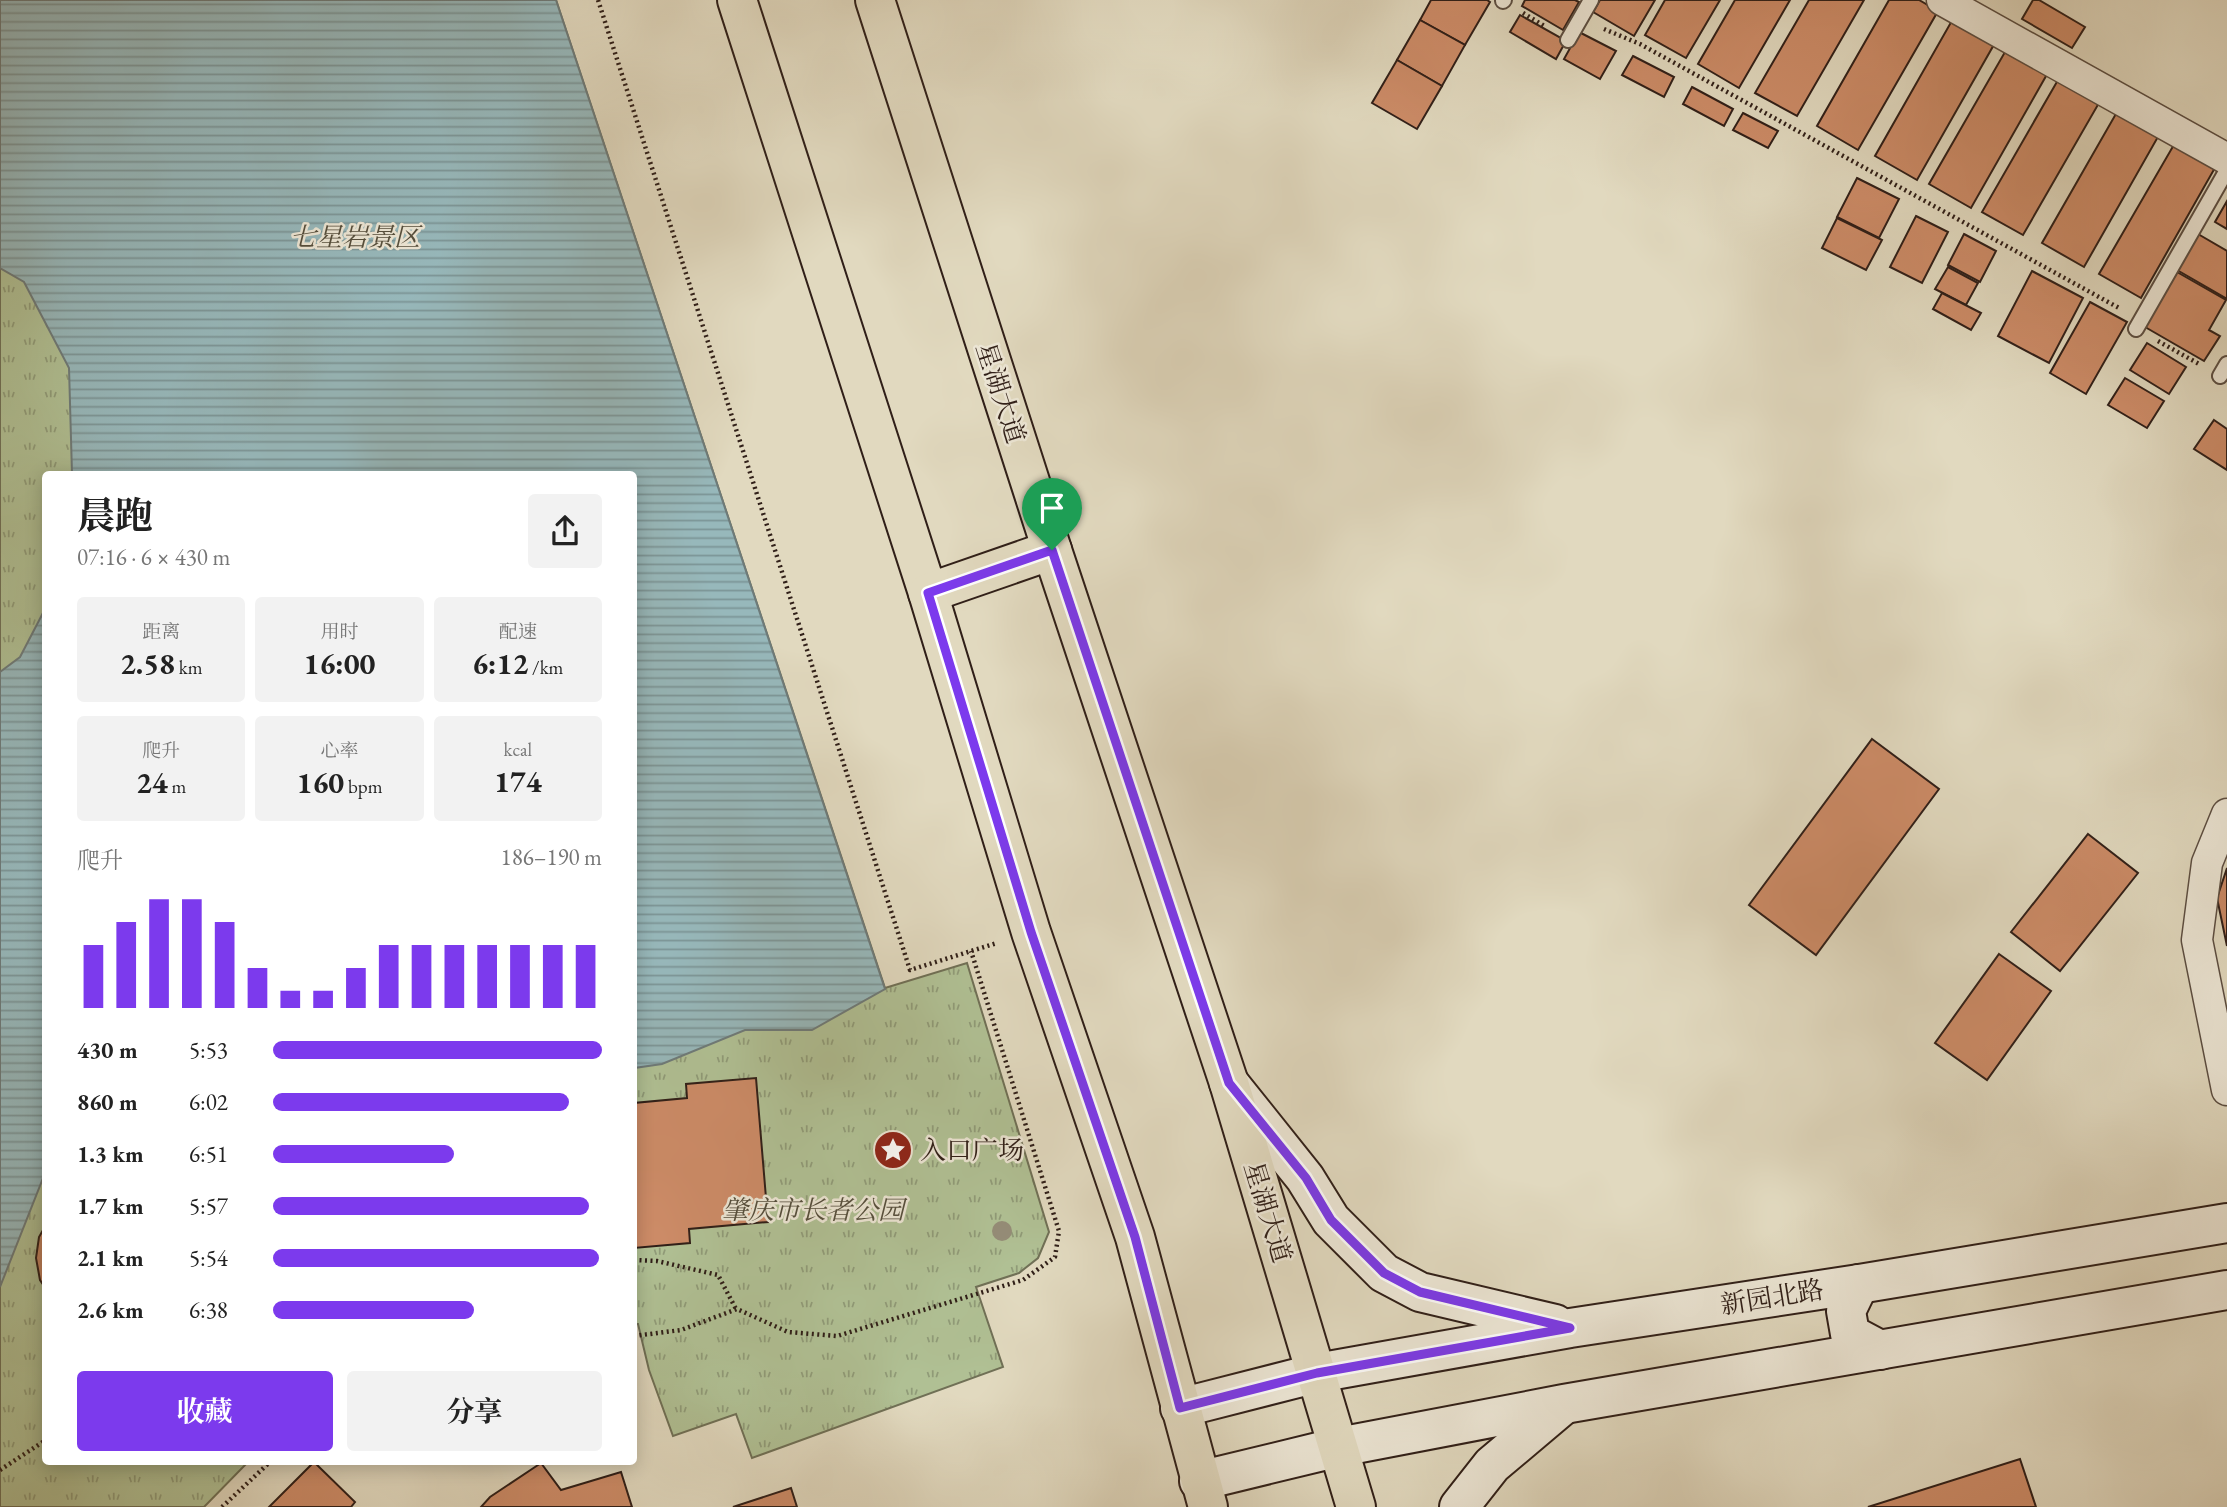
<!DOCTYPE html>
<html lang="zh">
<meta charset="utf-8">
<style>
:root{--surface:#fff;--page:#f2f2f2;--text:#222;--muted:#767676;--accent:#7c3aed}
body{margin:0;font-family:"EB Garamond","Noto Serif SC",serif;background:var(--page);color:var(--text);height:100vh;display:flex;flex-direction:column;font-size:26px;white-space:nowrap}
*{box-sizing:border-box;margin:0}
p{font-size:23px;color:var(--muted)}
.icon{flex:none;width:38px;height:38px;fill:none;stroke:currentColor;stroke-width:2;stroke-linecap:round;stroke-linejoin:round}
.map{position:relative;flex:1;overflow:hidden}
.sheet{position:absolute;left:42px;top:471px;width:595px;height:994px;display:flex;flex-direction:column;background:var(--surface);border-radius:7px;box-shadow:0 4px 18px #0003}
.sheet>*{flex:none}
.pin{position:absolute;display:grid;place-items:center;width:60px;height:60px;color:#fff;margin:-72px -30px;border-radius:50% 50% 50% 0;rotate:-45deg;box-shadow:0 0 7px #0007}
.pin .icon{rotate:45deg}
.round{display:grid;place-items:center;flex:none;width:74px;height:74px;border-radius:7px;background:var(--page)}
.overview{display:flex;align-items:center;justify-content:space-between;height:119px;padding:0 35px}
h1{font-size:38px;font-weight:700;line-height:52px}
.figures{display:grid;grid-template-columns:repeat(3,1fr);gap:10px;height:119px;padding:7px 35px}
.figures div{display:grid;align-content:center;border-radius:7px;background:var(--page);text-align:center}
.figures b{font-size:30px;font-weight:700}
.figures small{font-size:19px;font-weight:400}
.figures p{font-size:19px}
.chart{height:196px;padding:14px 35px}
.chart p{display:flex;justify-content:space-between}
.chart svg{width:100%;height:126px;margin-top:7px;stroke:var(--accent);stroke-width:6}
.cta{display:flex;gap:14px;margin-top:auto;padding:14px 35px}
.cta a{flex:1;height:80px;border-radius:7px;background:var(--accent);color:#fff;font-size:28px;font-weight:700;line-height:80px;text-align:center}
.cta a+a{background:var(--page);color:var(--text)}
ul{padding:0 35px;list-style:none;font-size:23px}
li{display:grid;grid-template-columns:112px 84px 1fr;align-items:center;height:52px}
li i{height:18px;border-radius:9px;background:var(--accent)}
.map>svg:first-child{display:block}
.grass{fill:url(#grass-tufts);stroke:#707056;stroke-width:2}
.water{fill:url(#water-rules);stroke:#6e7b7a;stroke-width:2}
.building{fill:#cc8b67;stroke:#301f18;stroke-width:2}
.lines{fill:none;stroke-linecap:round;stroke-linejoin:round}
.lane-casing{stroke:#5c4e42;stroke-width:18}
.street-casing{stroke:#5c4e42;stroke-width:33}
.secondary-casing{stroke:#301f18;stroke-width:42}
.primary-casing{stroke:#301f18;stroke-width:42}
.path{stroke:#301f18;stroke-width:4.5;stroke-dasharray:2 3.5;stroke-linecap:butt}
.lane{stroke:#ece6d5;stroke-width:14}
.street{stroke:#ece6d5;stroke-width:30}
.secondary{stroke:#ece6d5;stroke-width:38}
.primary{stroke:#e1d9bf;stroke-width:38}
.tree{fill:#958d78}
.route-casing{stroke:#fff;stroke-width:14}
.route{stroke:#7c3aed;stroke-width:9}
.labels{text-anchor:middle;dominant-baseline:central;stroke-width:5;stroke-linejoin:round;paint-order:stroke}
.park-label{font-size:26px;font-style:italic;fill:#564f3d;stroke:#ece6d5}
.street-label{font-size:26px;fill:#301f18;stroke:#ece6d5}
.poi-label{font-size:26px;fill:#301f18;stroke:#ece6d5;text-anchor:start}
</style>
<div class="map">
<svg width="2227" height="1507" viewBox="0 0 2227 1507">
<defs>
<pattern id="grass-tufts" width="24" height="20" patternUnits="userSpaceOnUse" patternTransform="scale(1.75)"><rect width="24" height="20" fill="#b0c094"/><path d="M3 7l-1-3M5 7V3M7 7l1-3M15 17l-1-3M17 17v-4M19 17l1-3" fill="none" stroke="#909b78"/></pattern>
<pattern id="water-rules" width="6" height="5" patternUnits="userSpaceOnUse" patternTransform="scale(1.75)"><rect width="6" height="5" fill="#97b8bb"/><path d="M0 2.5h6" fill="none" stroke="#7c9597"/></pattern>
</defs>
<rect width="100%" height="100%" fill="#e1d9bf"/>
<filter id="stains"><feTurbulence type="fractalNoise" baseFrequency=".00286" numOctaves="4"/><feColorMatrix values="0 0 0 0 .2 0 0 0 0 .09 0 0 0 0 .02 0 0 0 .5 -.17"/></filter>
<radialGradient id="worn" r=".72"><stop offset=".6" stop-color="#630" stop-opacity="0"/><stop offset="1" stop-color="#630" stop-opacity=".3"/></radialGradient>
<!-- grass -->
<path class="grass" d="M0,0H556L885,988L967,963L1049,1232L1038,1258L1019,1273L976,1287L1003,1367L752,1458L736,1414L673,1436L649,1370L638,1324H634V474H46V1461H249L204,1507H0Z"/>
<!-- water -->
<g class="water">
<path d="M0,0H556L885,989L812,1030H745L662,1064L634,1068V474H72L69,368L24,282L0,268Z"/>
<path d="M45,609V1173L0,1287V672L20,657Z"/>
</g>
<!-- building -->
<g class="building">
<path d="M1431,0H1487L1490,2L1465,45L1420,20Z"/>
<path d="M1525,0H1575L1579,2L1563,30L1522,6Z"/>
<path d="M1600,0H1655L1634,36L1593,12Z"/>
<path d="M1665,0H1720L1686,58L1645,35Z"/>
<path d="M1735,0H1790L1739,88L1698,64Z"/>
<path d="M1809,0H1864L1797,116L1755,93Z"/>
<path d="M1889,0H1919L1938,11L1858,150L1817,126Z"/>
<path d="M2033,0H2039L2085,27L2072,48L2022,19Z"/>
<path d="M1520,15L1566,41L1556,59L1510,32Z"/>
<path d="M1954,17L1996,41L1917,180L1875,156Z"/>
<path d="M1420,20L1465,45L1442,86L1397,60Z"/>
<path d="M1579,32L1616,51L1600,79L1564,59Z"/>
<path d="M2009,45L2050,69L1971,208L1929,184Z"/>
<path d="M1633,56L1674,77L1664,97L1622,75Z"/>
<path d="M1397,60L1442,86L1417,129L1372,103Z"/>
<path d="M2062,73L2103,96L2023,235L1982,212Z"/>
<path d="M1692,87L1733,109L1724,126L1683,104Z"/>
<path d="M2121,105L2163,128L2084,267L2042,243Z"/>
<path d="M1743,113L1778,131L1768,148L1733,130Z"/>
<path d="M2179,136L2220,159L2141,298L2099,274Z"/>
<path d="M1857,178L1899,199L1879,238L1837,217Z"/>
<path d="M2227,201V229L2215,222Z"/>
<path d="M1916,216L1948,232L1922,283L1890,267Z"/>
<path d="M1837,218L1882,240L1866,270L1822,248Z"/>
<path d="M1964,234L1996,251L1980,282L1948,265Z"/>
<path d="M2198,234L2227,251V299L2177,270Z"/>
<path d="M1948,267L1978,283L1966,305L1935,289Z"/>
<path d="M2032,271L2083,298L2049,363L1998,336Z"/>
<path d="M2177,272L2226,300L2209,330L2220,336L2204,361L2145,327Z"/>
<path d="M1942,293L1981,313L1971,330L1933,309Z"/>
<path d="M2090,302L2127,322L2086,394L2050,373Z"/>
<path d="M2147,343L2186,367L2169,394L2130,370Z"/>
<path d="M2125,378L2164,401L2147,428L2108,405Z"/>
<path d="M2214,420L2227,429V470L2194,449Z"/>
<path d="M1872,739L1939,789L1816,955L1749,905Z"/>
<path d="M2088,834L2138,873L2060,971L2011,932Z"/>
<path d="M2227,868V946L2217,898Z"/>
<path d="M1999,954L2051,991L1987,1080L1935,1043Z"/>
<path d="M756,1078L768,1222L689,1229L690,1243L634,1248V1103L687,1098L686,1084Z"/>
<path d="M46,1225V1289L40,1280L36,1258L39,1237Z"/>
<path d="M2020,1459L2036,1507H1868Z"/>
<path d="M314,1462L355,1502L351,1507H269Z"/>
<path d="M541,1463L561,1490L621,1472L632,1507H481L490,1497Z"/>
<path d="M791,1488L797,1507H733Z"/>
</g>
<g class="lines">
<defs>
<g id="lane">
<path d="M1503,1L1504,0"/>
<path d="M1568,40L1591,0"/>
<path d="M2136,329L2227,170"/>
<path d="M2220,376L2227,364"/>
</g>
<g id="street">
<path d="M1942,0L2227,159"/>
<path d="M2227,814L2207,863L2197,940L2227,1090"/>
</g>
<g id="secondary">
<path d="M1229,1083L1305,1178L1331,1220L1384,1273L1420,1292L1555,1324"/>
<path d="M1859,1284L1846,1311L1850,1334L1880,1350"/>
<path d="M1180,1408L1317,1373L1570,1328L1859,1284L2227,1223"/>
<path d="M1199,1481L1339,1447L1564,1404L2227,1290"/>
<path d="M1459,1507L1492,1465L1562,1406"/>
</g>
<g id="primary">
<path d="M737,0L928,593L1031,932L1135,1237L1208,1507"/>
<path d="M875,0L1052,550L1229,1083L1356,1507"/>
<path d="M928,593L1052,550"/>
</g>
</defs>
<!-- lane casing -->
<use href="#lane" class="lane-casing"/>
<!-- street casing -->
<use href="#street" class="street-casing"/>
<!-- secondary casing -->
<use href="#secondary" class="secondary-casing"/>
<!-- primary casing -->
<use href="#primary" class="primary-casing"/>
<!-- path -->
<g class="path">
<path d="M598,0L910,970L997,943"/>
<path d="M1523,13L1546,27"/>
<path d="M1604,29L1640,44L2119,308"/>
<path d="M2158,341L2199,364"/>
<path d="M634,1260L657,1261L718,1275L736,1309"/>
<path d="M634,1336L681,1330L737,1309L788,1332L837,1336L1023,1280L1055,1257L1059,1231L971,951"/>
<path d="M0,1470L46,1440"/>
<path d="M222,1507L271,1461"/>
</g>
<!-- lane -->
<use href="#lane" class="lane"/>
<!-- street -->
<use href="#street" class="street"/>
<!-- secondary -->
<use href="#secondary" class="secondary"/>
<!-- primary -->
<use href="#primary" class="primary"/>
</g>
<!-- trees -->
<circle class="tree" cx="1002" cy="1231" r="10"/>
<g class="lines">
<defs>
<path id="route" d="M1052,550L1229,1083L1306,1178L1331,1220L1384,1273L1420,1292L1570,1328L1317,1373L1180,1408L1135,1237L1031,932L928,593Z"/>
</defs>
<!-- route casing -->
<use href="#route" class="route-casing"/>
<!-- route -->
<use href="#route" class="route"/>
</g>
<!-- icons -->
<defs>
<symbol id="sight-disc" viewBox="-11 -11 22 22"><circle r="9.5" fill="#8f2418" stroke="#ece6d5"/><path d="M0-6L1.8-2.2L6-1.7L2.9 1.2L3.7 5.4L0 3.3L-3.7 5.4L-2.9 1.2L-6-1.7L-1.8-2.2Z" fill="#fff"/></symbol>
</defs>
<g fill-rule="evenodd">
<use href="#sight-disc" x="871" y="1128" width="44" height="44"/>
</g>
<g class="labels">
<!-- park labels -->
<g class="park-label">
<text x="355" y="237">七星岩景区</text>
<text x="813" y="1210">肇庆市长者公园</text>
</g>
<!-- street labels -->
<g class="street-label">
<text transform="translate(1001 393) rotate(72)">星湖大道</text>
<text transform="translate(1268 1212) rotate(73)">星湖大道</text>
<text transform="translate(1772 1297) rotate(-9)">新园北路</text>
</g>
<!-- poi labels -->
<g class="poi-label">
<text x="920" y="1150">入口广场</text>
</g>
</g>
<rect width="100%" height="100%" filter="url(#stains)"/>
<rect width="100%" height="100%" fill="url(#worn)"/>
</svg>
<div class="pin" style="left:1052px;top:550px;background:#1e9e55"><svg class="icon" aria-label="arrive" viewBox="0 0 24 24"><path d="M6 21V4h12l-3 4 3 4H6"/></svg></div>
<section class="sheet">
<div class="overview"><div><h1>晨跑</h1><p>07:16 · 6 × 430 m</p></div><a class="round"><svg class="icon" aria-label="share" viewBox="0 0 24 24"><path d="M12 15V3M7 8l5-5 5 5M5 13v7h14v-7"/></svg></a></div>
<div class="figures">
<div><p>距离</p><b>2.58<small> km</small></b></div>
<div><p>用时</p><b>16:00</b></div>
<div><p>配速</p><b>6:12<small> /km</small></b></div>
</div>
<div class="figures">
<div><p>爬升</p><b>24<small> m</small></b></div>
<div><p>心率</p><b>160<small> bpm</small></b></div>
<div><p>kcal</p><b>174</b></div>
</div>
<div class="chart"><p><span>爬升</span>186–190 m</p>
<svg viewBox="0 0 160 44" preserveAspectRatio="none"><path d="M5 44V22M15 44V14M25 44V6M35 44V6M45 44V14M55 44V30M65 44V38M75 44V38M85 44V30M95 44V22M105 44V22M115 44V22M125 44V22M135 44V22M145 44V22M155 44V22"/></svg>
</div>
<ul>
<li><b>430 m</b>5:53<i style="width:100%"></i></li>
<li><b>860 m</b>6:02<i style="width:90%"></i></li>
<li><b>1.3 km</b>6:51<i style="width:55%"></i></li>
<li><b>1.7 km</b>5:57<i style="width:96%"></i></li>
<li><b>2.1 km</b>5:54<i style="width:99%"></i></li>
<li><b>2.6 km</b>6:38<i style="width:61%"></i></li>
</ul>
<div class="cta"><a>收藏</a><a>分享</a></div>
</section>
</div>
